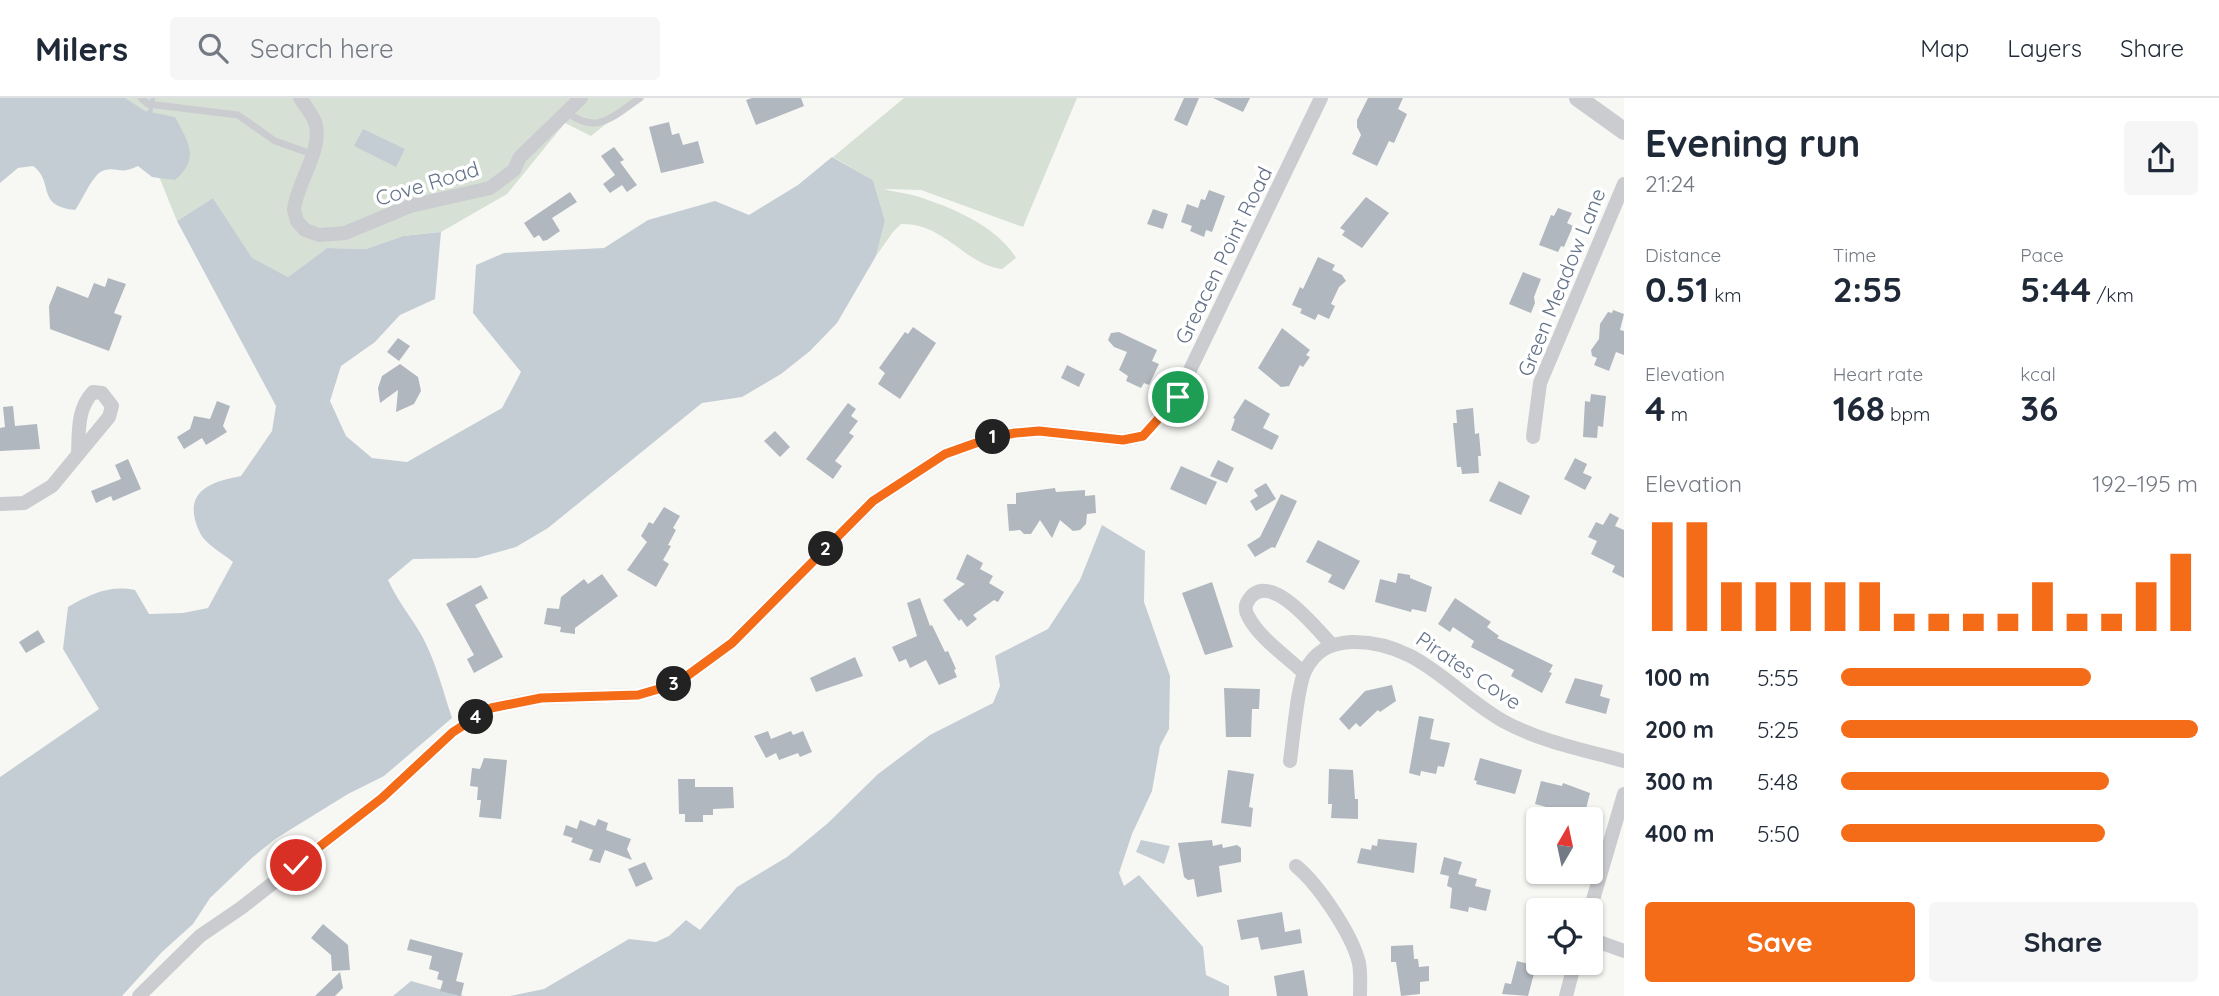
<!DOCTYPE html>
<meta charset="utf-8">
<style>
:root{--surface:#fff;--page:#f6f6f7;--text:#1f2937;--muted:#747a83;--line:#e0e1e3;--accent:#f46b18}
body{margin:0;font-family:Quicksand,sans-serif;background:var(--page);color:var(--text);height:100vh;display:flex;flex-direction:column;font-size:26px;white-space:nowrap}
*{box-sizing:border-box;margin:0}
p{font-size:23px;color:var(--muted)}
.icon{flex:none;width:38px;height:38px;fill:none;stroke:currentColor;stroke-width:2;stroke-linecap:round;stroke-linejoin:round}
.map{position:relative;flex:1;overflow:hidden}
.sheet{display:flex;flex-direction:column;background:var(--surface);width:595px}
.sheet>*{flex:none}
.needle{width:46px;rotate:9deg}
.fabs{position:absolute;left:1526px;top:709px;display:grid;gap:14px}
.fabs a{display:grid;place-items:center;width:77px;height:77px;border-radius:7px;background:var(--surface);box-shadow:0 2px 5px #0004;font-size:35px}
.pin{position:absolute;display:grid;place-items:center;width:60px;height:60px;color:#fff;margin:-30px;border:4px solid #fff;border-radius:50%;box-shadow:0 2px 7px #0007}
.km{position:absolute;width:35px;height:35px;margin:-18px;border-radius:50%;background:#222;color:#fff;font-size:19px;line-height:35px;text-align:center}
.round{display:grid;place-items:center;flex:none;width:74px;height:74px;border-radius:7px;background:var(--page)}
.summary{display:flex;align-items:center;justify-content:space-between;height:119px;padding:0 21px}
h1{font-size:38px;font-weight:800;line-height:52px}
.figures{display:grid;grid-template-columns:repeat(3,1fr);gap:10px;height:119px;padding:7px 21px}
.figures div{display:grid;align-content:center}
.figures b{font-size:35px;font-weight:800}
.figures small{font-size:19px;font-weight:400}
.figures p{font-size:19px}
.chart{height:196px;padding:14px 21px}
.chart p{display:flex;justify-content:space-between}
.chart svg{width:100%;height:126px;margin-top:7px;stroke:var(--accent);stroke-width:6}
.button{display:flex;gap:14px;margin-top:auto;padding:14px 21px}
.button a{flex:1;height:80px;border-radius:7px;background:var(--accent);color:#fff;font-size:28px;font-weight:800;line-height:80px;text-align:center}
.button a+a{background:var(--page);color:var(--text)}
ul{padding:0 21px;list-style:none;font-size:23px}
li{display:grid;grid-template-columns:112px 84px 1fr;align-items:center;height:52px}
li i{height:18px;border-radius:9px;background:var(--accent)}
header{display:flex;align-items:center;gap:42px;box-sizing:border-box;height:98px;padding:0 35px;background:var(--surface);border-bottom:2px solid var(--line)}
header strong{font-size:33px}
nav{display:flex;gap:38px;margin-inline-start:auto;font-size:24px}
.search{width:490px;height:63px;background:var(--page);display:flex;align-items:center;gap:18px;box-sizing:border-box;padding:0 24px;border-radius:7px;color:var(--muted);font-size:26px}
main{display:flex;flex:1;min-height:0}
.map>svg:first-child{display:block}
.green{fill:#d7e0d5}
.water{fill:#c5cdd4}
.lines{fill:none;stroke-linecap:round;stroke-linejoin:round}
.stream{stroke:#c5cdd4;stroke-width:4.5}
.building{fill:#b1b7bf}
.service{stroke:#caccd0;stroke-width:7}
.minor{stroke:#caccd0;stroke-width:14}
.tertiary{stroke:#caccd0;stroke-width:18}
.route-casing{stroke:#fff;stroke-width:14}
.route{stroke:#f46b18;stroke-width:9}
.labels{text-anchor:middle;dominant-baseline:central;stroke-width:7;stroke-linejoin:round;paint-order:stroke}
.street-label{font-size:21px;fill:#647388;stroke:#fff}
</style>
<header>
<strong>Milers</strong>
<div class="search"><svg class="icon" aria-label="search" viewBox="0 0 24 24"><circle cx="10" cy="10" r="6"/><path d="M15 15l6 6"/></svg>Search here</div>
<nav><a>Map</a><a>Layers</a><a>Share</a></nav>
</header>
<main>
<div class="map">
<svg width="1624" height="898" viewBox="0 0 1624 898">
<rect width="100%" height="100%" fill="#f7f8f4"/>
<!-- green -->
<g class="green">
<path d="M72,0H638L591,38L565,25L507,96L441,134L403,138L366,151L327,150L288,179L252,161L213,100L177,123L160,81Z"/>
<path d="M904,0H1077L1023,129L921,92L884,91C894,94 905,95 916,98C951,109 997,128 1016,160L1002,171C965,167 945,125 901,126L893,134L876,158L885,123L873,82L833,59Z"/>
</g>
<!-- water -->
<g class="water">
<path d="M0,0H125L145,13L175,19C188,44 201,60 175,82L152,79L138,68C119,77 119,69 105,72C93,74 83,102 75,112C35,108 55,84 33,68L18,70L0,85Z"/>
<path d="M363,31L405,51L396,69L354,48Z"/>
<path d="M832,59L873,82L885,123L876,158L837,225L810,253L781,276L742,299L702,305L548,430L516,449L477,460L413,461L388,482C397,502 411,519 422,538C436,564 443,593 452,620L384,678L348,696L275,741L253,759L210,800L193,826L162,854L122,898H0V679L99,611L63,551L68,509C91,496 109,487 135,492L149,516L183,515L208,510L233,464C224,456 205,446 200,435C181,395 208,384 241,378L272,333L276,308L177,123L213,100L252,160L288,179L327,150L366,151L403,138L441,134L435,201L400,217L375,244L341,268L330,303L346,338L372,360L407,364L502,310L521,274L473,215L476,167L504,155L604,150L648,122L715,103L749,117L798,87Z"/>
<path d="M1102,427L1145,453L1144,504L1170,578L1169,631L1160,648L1152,693L1132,736L1119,775L1124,788L1139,777L1203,849L1206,877L1229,888V898H510L544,891L629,841L656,844L669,838L686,822L700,832L737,789L787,759L828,725L878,676L930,637L993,605L1000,588L995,558L1048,531L1080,482Z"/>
<path d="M1141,742L1170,748L1164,766L1136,754Z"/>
<path d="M411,883L464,898H393Z"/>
</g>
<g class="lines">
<!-- stream -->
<path class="stream" d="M150,14L153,0"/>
</g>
<!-- building -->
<g class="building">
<path d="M752,0H801L804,8L756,27L746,2Z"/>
<path d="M1184,0H1199L1187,28L1174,22Z"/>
<path d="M1213,0H1250L1243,14Z"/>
<path d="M1368,0H1403L1398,11L1407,16L1394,45L1389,43L1377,68L1352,56L1361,37L1357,29V22Z"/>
<path d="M669,24L672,37L679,35L683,47L698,43L704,65L661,75L649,29Z"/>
<path d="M614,49L624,62L620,64L637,87L627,94L622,87L610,95L603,86L615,77L601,58Z"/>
<path d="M1209,92L1225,98L1212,134L1206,132L1204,139L1190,133L1192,128L1181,124L1187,106L1198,110L1201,101L1205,102Z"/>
<path d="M570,94L577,104L552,120L560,133L547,142L543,143L539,137L534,140L524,125Z"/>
<path d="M1366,99L1389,115L1362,150L1342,137L1345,133L1340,130Z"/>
<path d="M1558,110L1572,115L1567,125L1573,128L1564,149L1561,148L1558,154L1539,147L1551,117L1554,118Z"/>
<path d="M1153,111L1168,116L1163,131L1147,126Z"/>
<path d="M1318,159L1335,167L1332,172L1342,177L1346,183L1339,189L1331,206L1335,208L1329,221L1318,216L1315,222L1300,215L1302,211L1292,207L1300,189L1303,191Z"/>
<path d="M1523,174L1541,181L1534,199L1535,205L1531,215L1509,206Z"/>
<path d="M108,180L126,186L114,215L122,218L109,253L50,231L49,208L57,188L88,200L94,185L105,189Z"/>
<path d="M1613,212L1624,216L1620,232L1624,233V257L1616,254L1609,273L1594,267L1597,260L1592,258L1591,252L1599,241L1600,226L1608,214L1612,215Z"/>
<path d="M913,229L936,245L900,301L878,286L885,275L879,270L905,234L908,236Z"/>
<path d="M1282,230L1310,252L1306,257L1310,259L1303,269L1300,267L1289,288L1281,289L1258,270Z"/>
<path d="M1119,234L1157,252L1152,263L1159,266L1149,287L1144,285L1141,290L1126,283L1128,278L1119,272L1127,254L1114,249L1108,242L1111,235Z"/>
<path d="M398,240L410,248L399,263L387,254Z"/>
<path d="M400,266L418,279L421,293L414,306L396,314L398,292L380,305L378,290L382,278Z"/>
<path d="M1067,267L1085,276L1079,289L1061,280Z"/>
<path d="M1591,296L1606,298L1603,329L1598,328L1597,340L1583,339L1585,303L1590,304Z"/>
<path d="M1245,301L1270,316L1263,330L1279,338L1272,352L1231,332L1235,321L1233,320Z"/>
<path d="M217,303L230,308L223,328L227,334L206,347L202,340L184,351L177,339L190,331L194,318L210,321Z"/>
<path d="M848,305L856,311L851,318L858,323L849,335L854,338L835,363L842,368L833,381L806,361Z"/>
<path d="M13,308L15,328L37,326L40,351L0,353V330L5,329L3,309Z"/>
<path d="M1473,310L1475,336L1479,335L1481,358H1478L1479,375L1462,376L1461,369H1457L1453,325H1457L1456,312Z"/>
<path d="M775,333L790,349L780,359L764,343Z"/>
<path d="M1575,360L1587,366L1583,375L1592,379L1585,392L1564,381Z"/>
<path d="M128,361L141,391L113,403L111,398L96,405L91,393L121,381L115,367Z"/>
<path d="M1218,362L1234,370L1227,385L1210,378Z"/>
<path d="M1181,368L1217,384L1206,407L1170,391Z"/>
<path d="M1499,383L1530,398L1521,417L1489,403Z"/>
<path d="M1266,385L1276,401L1256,413L1250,403L1258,398L1254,392Z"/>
<path d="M1055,390L1056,394L1085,392V398L1095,397L1096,415L1087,416L1086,426L1080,432L1073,433L1060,422L1052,440L1040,422L1031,436H1024L1020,432L1009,433L1007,406H1016V395Z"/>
<path d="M1281,396L1297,403L1275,450L1272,449L1255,459L1247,447L1260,439Z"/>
<path d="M664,409L680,418L673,430L676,432L668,447L671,448L663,462L669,466L656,489L627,472L647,444L641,438L649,424L653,426Z"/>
<path d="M1610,415L1619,420L1615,428L1624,432V480L1612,474L1615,468L1591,456L1597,443L1588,439L1596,424L1603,427Z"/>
<path d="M1318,442L1360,463L1344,492L1328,484L1332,477L1306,464Z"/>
<path d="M967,456L983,465L980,471L993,478L989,485L1004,494L998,504L994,502L973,517L977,521L967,529L961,521L959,523L943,502L965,486L956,481Z"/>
<path d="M1398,475L1410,477V480L1432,489L1426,514L1412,511L1411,514L1375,504L1380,481L1396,485Z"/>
<path d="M602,476L618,498L575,530V536L560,534L561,529L544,526L547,510L559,511L561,499L584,481L588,486Z"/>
<path d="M1212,484L1233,549L1205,557L1182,495Z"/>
<path d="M481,487L488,500L475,507L503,559L474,575L467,561L474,557L446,506Z"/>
<path d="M920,500L930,528L932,527L945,554L948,553L956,571L954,572L957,579L939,587L926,562L910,570L906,561L899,564L892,549L917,538L907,505Z"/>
<path d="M1455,500L1491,524L1487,529L1499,538L1497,540L1553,567L1549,574L1552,575L1542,595L1511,578L1514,572L1471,549L1474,543L1453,529L1450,534L1438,526Z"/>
<path d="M38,532L45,544L26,555L19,544Z"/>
<path d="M855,559L863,578L816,594L810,580Z"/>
<path d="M1575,580L1603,587L1600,598L1610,601L1606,616L1565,605Z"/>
<path d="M1392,587L1396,603L1380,614L1378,612L1360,629L1356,625L1349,632L1339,621L1365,593Z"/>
<path d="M1224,590L1260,591L1259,611H1252L1251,639H1226Z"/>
<path d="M1419,618L1434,621L1430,641L1450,645L1444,669L1438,668L1436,676L1421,673L1420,678L1409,675Z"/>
<path d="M768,633L771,641L791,633L793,637L803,633L812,654L800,659L798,655L779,662L776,655L766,660L754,638Z"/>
<path d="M484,660L507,662L501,721L479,719L481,702H477L478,689L470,688L472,670L480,671Z"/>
<path d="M1480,660L1522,672L1515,696L1476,686L1477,683L1474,682Z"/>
<path d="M1329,671L1353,672L1355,701H1358V721L1331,720L1332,706H1328Z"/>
<path d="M1228,672L1254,676L1249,709L1253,710L1251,729L1221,725Z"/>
<path d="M678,681H695V689H733L734,710L713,711V717H703V724H685V716H679Z"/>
<path d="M1541,683L1562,688L1563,685L1590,695L1585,715L1570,711L1569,715L1535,706Z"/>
<path d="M598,721L608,725L606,732L631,741L627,751L632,762L605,752L600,765L589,762L593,752L571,744L573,740L563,737L566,727L577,731L580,722L595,728Z"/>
<path d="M1378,741L1417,745L1414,775L1357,765L1361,750L1371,752L1372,747L1377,748Z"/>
<path d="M1212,742L1213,748L1222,746L1223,750L1237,747L1241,750V764L1219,768L1222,794L1197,799L1194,781L1188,782L1184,779L1178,745Z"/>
<path d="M1444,759L1462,764L1458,776L1477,781L1475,788L1491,792L1486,813L1469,809L1468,814L1450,810L1452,790L1447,788L1449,778L1440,776Z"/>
<path d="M645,764L653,781L636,789L628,771Z"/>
<path d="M1282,814L1285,834L1300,831L1302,845L1261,852L1258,839L1241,842L1237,822Z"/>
<path d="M323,826L348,847L350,872L332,873L331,857L311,840Z"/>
<path d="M410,841L463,855L456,883L464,885L461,898L440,893L443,883L437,881L439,874L429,871L432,858L407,852Z"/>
<path d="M1413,847L1414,861H1418L1419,869L1429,868V883L1420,884V896L1401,898L1396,864H1391V848Z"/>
<path d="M1517,863L1536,868L1528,898L1502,896L1505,885L1511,886Z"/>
<path d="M1304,872L1308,898H1277L1274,878Z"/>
<path d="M340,874L343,890L335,898H315Z"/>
</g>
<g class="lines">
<!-- service -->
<g class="service">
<path d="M141,0L148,6L238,17L275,43L312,56"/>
<path d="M567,14C597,38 613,18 640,0"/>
</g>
<!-- minor -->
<g class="minor">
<path d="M300,0C305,8 312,16 315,24C324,52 296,85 294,112L297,123L305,132L319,137L345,135L410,108L490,90L514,72L520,59L581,0"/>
<path d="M1533,339L1540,285L1624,86"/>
<path d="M0,406L24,405L52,388L109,319L112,308L102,295L93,294C77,311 79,333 78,355"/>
<path d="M1304,575C1286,558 1259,540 1248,518C1245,513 1245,507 1248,503C1268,469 1316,530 1331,546"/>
<path d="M1290,663C1293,642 1297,590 1305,573C1315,553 1330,545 1351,544C1417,542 1451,593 1503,623C1539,643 1584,652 1624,663"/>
<path d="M1296,768C1318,786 1352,836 1359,865C1361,876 1360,887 1360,898"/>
<path d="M1590,812L1624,696"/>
<path d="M1591,841L1624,853"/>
<path d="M139,898L200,838L241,810L382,700L453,634L490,610L541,600L638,597L676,586L732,545L873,403L945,356L990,340L1015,335L1039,333L1123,342L1143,338L1177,299L1321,0"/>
<path d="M1566,898L1575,864"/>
</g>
<!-- tertiary -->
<path class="tertiary" d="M1578,0L1624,33"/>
</g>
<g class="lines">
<defs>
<path id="route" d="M296,767L382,700L453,634L491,610L541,600L638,597L676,586L732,545L873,403L945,356L990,340L1015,335L1039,333L1123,342L1143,338L1178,299"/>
</defs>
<!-- route casing -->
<use href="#route" class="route-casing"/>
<!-- route -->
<use href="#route" class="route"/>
</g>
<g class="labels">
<!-- street labels -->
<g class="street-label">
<text transform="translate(427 85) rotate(-17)">Cove Road</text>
<text transform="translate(1223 157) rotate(-64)">Greacen Point Road</text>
<text transform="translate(1561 184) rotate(-68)">Green Meadow Lane</text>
<text transform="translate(1469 572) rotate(34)">Pirates Cove</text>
</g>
</g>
</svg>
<div class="fabs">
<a><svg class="needle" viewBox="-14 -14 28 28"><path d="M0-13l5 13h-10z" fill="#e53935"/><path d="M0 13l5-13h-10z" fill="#747a83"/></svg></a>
<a><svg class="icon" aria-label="locate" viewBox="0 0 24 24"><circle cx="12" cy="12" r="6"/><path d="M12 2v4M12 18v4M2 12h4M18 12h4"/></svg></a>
</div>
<div class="pin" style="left:1178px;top:299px;background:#1e9e55"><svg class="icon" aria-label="arrive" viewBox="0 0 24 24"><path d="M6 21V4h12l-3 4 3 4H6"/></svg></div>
<div class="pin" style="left:296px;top:767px;background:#d93025"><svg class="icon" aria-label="check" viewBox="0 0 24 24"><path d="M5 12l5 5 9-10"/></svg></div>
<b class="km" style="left:993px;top:339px">1</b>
<b class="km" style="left:826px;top:451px">2</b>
<b class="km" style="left:674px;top:586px">3</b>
<b class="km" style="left:476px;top:619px">4</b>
</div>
<section class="sheet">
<div class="summary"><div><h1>Evening run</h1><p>21:24</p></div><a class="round"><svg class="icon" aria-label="share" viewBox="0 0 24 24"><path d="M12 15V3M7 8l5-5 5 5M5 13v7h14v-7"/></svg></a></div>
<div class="figures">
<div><p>Distance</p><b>0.51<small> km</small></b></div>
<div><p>Time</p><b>2:55</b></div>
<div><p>Pace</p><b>5:44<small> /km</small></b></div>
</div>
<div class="figures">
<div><p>Elevation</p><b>4<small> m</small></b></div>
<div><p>Heart rate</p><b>168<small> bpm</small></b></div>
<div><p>kcal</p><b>36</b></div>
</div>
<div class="chart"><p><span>Elevation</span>192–195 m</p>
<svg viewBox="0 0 160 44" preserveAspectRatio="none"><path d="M5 44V6M15 44V6M25 44V27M35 44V27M45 44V27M55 44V27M65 44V27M75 44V38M85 44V38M95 44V38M105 44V38M115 44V27M125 44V38M135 44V38M145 44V27M155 44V17"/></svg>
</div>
<ul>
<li><b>100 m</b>5:55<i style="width:70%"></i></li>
<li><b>200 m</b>5:25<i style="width:100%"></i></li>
<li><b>300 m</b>5:48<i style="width:75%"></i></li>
<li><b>400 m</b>5:50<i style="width:74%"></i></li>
</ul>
<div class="button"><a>Save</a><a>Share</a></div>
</section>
</main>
